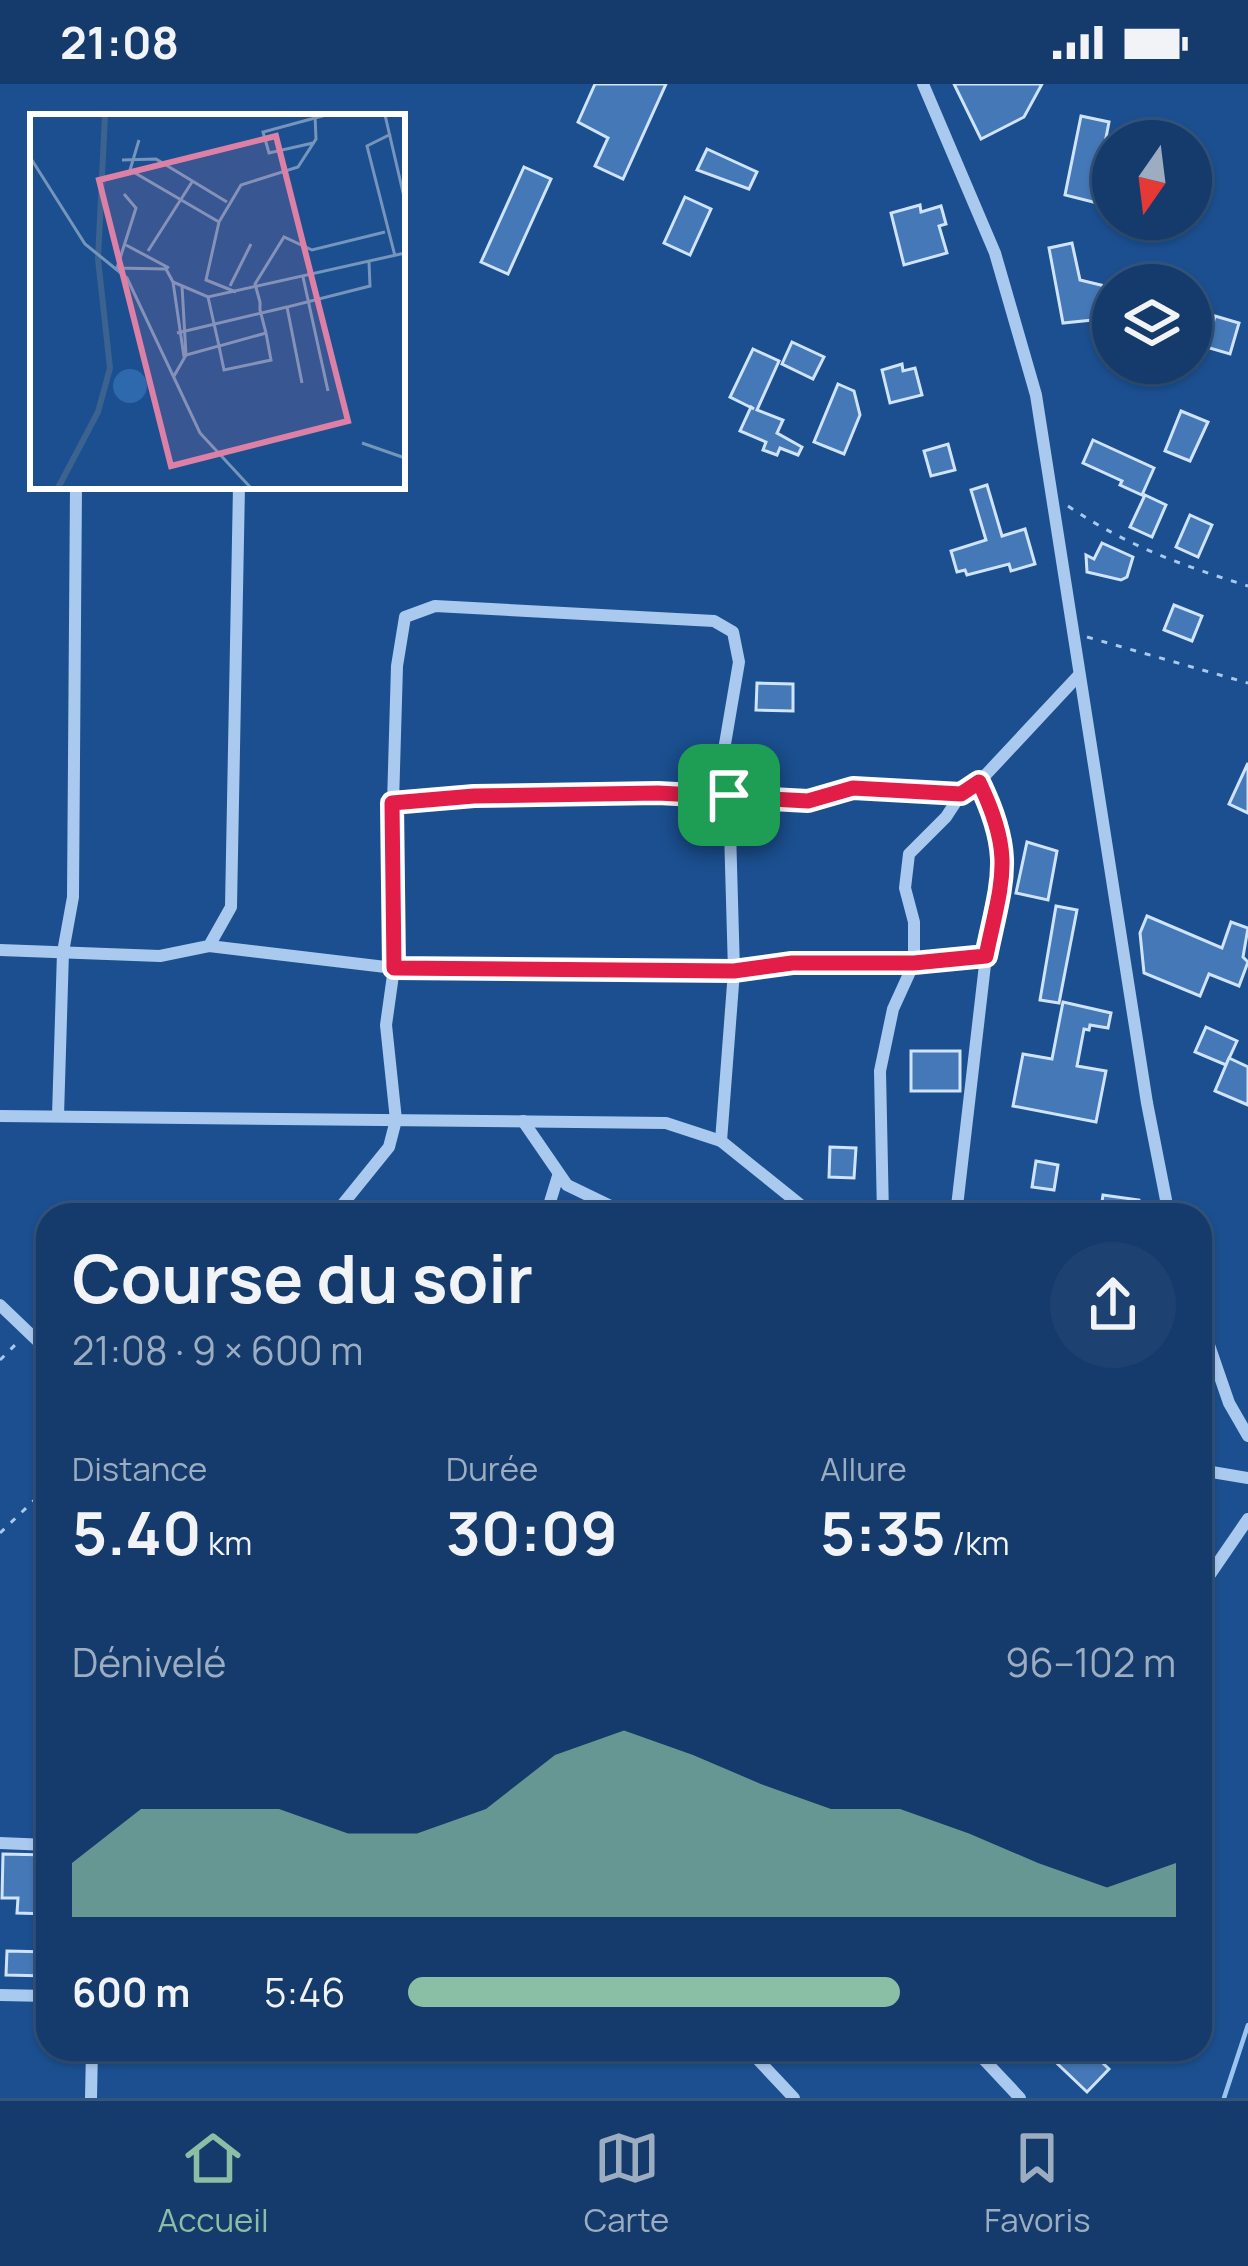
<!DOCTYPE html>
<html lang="fr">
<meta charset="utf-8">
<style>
:root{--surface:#143b6b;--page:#1d4271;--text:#f1f3f6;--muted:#9dadc1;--line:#33557e;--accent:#8abfa5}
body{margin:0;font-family:Manrope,sans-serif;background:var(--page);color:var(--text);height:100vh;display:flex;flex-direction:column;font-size:45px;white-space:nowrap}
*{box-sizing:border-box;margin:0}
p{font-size:39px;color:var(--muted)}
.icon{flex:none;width:66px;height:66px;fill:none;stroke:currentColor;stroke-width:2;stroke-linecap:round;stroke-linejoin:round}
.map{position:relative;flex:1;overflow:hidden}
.side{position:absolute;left:36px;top:1119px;width:1176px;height:858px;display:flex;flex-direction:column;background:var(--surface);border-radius:36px;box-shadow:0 3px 9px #0004,0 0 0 3px var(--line)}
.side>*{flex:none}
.needle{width:78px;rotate:194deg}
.fabs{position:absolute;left:1092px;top:36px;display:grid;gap:24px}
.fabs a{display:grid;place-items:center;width:120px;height:120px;border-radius:50%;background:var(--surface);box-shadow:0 3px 9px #0004,0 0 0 3px var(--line);font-size:60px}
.pin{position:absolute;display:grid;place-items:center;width:102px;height:102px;color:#fff;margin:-51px;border-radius:24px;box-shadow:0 6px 18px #0006}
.round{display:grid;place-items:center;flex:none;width:126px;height:126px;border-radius:63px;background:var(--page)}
.summary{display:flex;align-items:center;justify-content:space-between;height:204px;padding:0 36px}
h1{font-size:66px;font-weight:700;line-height:90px}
.figures{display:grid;grid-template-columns:repeat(3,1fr);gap:18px;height:204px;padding:12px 36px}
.figures div{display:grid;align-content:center}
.figures b{font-size:60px;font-weight:700}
.figures small{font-size:33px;font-weight:400}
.figures p{font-size:33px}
.chart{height:336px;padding:24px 36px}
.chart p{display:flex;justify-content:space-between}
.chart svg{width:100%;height:216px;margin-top:12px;fill:var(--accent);opacity:.7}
ul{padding:0 36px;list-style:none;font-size:39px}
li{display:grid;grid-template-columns:192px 144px 1fr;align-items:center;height:90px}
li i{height:30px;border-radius:15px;background:var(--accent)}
.status{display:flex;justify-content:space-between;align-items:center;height:84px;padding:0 60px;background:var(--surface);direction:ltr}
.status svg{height:33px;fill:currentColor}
.dock{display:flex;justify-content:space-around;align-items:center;height:168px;border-top:3px solid var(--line);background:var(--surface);font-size:33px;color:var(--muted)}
.dock a{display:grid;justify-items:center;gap:6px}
.dock .on{color:var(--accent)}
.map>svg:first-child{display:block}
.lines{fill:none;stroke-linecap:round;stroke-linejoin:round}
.stream{stroke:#9cc4f0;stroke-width:4.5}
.building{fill:#4478b7;stroke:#cfe3fa;stroke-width:3}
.path{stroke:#a9c9ee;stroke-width:3;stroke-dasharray:6 9;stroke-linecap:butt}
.minor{stroke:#a9c9ee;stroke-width:12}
.route-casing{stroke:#fff;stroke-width:24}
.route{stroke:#e11d48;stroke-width:15}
.inset-river{fill:none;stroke:#3c6290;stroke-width:6}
.inset-road{fill:none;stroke:#7695bc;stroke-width:3}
.view{fill:#dd80a5;fill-opacity:0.15;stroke:#dd80a5;stroke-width:6}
.inset-edge{fill:none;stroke:#fff;stroke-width:6}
</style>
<div class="status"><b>21:08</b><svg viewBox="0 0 49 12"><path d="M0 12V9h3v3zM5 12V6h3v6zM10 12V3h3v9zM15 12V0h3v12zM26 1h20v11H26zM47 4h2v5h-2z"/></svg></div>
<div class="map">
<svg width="1248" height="2014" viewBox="0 0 1248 2014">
<rect width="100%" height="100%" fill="#1b4f8f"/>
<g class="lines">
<!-- stream -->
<path class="stream" d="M1224,2014L1248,1941"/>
</g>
<!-- building -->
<g class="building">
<path d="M595,0H666L623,95L595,82L608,54L578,38Z"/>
<path d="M954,0H1042L1024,33L981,55Z"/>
<path d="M1081,32L1109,38L1105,59L1113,61V123L1065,111Z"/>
<path d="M707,65L757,88L749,105L697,86Z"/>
<path d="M524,83L551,95L508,190L481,178Z"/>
<path d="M685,113L711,125L690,171L664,159Z"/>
<path d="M920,121L921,128L941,122L946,140L939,142L947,169L904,181L891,129Z"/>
<path d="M1072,159L1080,196L1113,204V234L1063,239L1049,164Z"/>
<path d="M1215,232L1239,239L1230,270L1206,263Z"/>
<path d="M792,258L824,273L813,295L782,280Z"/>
<path d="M753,265L779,277L757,326L783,336L777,349L802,363L798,371L780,364L777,371L763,366L766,358L740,347L751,323L754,325L730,313Z"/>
<path d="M902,280L903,287L915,284L922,311L890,319L882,286Z"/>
<path d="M838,300L854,307L860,331L844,370L814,358Z"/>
<path d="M1181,327L1208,338L1190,377L1165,367Z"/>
<path d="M1093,356L1154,384L1142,411L1120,401L1122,397L1083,379Z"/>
<path d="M948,360L955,386L931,392L924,367Z"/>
<path d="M987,401L1002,452L1025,445L1035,480L1011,487L1009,480L967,491L965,486L957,488L951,467L986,456L971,406Z"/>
<path d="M1145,411L1166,421L1152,453L1130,443Z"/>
<path d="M1190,431L1212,441L1198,473L1176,463Z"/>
<path d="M1102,459L1133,473L1127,493L1121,496L1087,488L1086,471L1094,475Z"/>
<path d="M1174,521L1202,532L1192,557L1164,546Z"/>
<path d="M757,599L793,600V627L756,626Z"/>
<path d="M1248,679V729L1229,720Z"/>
<path d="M1027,758L1057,767L1048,816L1016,809Z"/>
<path d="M1056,822L1077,826L1059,919L1040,916Z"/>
<path d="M1147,832L1222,864L1231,838L1248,844L1243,873L1248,878L1239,902L1209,890L1200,912L1144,889L1140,849Z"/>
<path d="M1063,918L1111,929L1108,944L1090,941L1089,946L1084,945L1077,982L1106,987L1096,1038L1013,1022L1023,970L1052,975Z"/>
<path d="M1206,943L1237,957L1226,981L1195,968Z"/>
<rect x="911" y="967" width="49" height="40"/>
<path d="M1229,974L1248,983V1021L1215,1007Z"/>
<path d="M830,1063L856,1064L854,1094L829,1093Z"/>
<path d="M1036,1077L1058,1081L1054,1106L1032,1103Z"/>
<path d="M1103,1111L1139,1116L1141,1131H1100Z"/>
<path d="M3,1770L48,1771V1830L17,1829L18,1814H2Z"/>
<path d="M7,1867L48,1868V1892L6,1891Z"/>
<path d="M1042,1965H1088L1109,1985L1087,2008Z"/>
</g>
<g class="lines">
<!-- path -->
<g class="path">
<path d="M1068,422C1127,462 1181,481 1248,502"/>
<path d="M1087,553L1248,599"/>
<path d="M0,1276L18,1258"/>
<path d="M0,1449L48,1403"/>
</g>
<!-- minor -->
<g class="minor">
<path d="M923,0L995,169L1036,311L1147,1019L1169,1131"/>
<path d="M209,862L394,884L685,888L986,872"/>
<path d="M0,866L160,872L209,862L231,823L239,402"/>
<path d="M0,1032L666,1039L721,1057L813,1131"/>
<path d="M58,1032L63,868L73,813L76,402"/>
<path d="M523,1037L567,1101L629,1131"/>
<path d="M721,1057L734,887L729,711L808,717L853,704L961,710L979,698L1078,592"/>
<path d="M334,1131L389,1063L396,1036L386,941L394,884L393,719L397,582L405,533L435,522L714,537L733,548L739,578L725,660L729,711L474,712L393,719"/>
<path d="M546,1131L558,1092"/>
<path d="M883,1131L880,987L893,925L914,879V838L905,804L909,770L946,733L961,710"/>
<path d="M956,1131L986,872L1004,784L999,738L979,698"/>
<path d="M0,1221L48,1267"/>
<path d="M1200,1235L1229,1319L1248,1352"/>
<path d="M1200,1386L1248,1394"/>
<path d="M1200,1505L1248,1435"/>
<path d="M0,1759L48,1761"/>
<path d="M0,1911L48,1912"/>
<path d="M748,1965L794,2014"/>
<path d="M974,1965L1020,2014"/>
<path d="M91,2014L92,1965"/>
</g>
</g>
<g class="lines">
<defs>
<path id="route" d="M979,698C1015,772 1002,795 986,872L914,879H792L734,887L394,884L392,719L474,712L658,709L808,717L853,704L961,710Z"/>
</defs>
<!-- route casing -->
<use href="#route" class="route-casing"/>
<!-- route -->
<use href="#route" class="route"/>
</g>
<!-- overview -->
<g transform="translate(30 30)">
<rect width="375" height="375" fill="#1b4f8f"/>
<path d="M83 272a17 17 0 1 1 34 0a17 17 0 1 1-34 0Z" fill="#2e69ad"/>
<path class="inset-river" d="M28,374L68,298L80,254L68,145L75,1"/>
<path class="inset-road" d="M355,1L375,87M361,20L337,32L365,142M109,26L100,56L189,108M283,29L239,39L233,18L296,1M0,43L55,130L97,164L170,319L221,374M92,46L126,45L197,88M94,80L106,94L87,154L136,155L143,168L178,183L375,139M96,131L139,154M118,137L162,68M273,163L298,277M143,168L154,243M152,172L156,241M200,172L221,130M206,178L176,166L189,108L211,71L268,53L286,25L285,1M147,219L257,193M236,219L189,232L194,256L241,246L236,219L230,196V188L225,170L254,123L282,136L355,118M144,262L156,241L189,232L178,183M272,269L257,193L340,172L339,148M332,329L375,344"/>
<path class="view" d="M246,22L318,307L141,352L69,66Z"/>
<rect width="375" height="375" class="inset-edge"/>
</g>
</svg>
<div class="fabs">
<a><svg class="needle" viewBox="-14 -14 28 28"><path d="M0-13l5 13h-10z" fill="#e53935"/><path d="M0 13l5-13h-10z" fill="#9dadc1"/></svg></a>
<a><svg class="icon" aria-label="layers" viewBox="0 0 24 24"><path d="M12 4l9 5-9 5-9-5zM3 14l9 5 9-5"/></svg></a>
</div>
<div class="pin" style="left:729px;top:711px;background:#1e9e55"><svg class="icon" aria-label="arrive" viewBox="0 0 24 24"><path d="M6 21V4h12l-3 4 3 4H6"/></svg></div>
<section class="side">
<div class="summary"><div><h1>Course du soir</h1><p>21:08 · 9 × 600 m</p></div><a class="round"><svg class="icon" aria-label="share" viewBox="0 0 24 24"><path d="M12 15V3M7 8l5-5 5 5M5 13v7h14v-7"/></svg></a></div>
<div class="figures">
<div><p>Distance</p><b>5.40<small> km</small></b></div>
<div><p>Durée</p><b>30:09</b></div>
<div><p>Allure</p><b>5:35<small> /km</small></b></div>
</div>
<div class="chart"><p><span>Dénivelé</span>96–102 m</p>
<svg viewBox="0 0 160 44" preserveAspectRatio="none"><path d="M0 44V33L10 22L20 22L30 22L40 27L50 27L60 22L70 11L80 6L90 11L100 17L110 22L120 22L130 27L140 33L150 38L160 33V44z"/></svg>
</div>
<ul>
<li><b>600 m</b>5:46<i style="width:64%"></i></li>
</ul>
</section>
</div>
<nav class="dock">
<a class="on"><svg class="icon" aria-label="home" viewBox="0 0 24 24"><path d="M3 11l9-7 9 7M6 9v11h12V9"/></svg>Accueil</a>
<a><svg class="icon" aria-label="map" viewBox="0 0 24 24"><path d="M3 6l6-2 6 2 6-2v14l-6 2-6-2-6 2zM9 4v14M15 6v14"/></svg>Carte</a>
<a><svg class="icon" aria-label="saved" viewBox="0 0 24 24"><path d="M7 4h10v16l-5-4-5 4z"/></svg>Favoris</a>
</nav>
